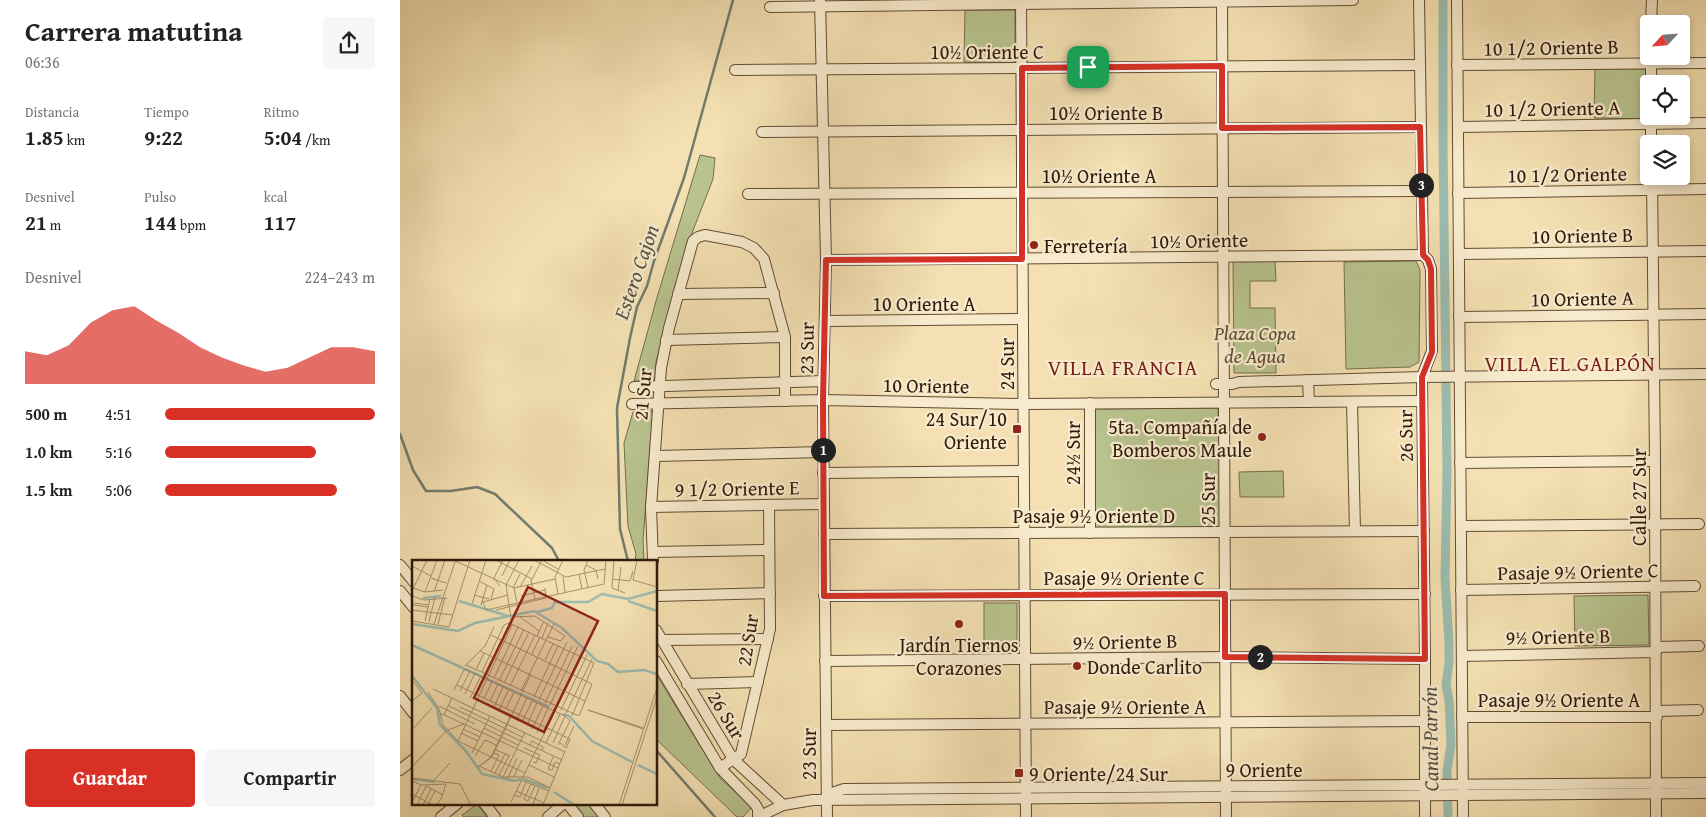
<!DOCTYPE html>
<html lang="es">
<meta charset="utf-8">
<style>
:root{--surface:#fff;--page:#f6f6f6;--text:#222;--muted:#767676;--accent:#d93025}
body{margin:0;font-family:"Gentium Book Plus",serif;background:var(--page);color:var(--text);height:100vh;display:flex;flex-direction:column;font-size:19px;white-space:nowrap}
*{box-sizing:border-box;margin:0}
p{font-size:16px;color:var(--muted)}
.icon{flex:none;width:28px;height:28px;fill:none;stroke:currentColor;stroke-width:2;stroke-linecap:round;stroke-linejoin:round}
.map{position:relative;flex:1;overflow:hidden}
.drawer{display:flex;flex-direction:column;background:var(--surface);width:400px}
.drawer>*{flex:none}
.needle{width:32px;rotate:244deg}
.fabs{position:absolute;left:1240px;top:15px;display:grid;gap:10px}
.fabs a{display:grid;place-items:center;width:50px;height:50px;border-radius:5px;background:var(--surface);box-shadow:0 2px 8px #0003;font-size:25px}
.pin{position:absolute;display:grid;place-items:center;width:42px;height:42px;color:#fff;margin:-21px;border-radius:10px;box-shadow:0 2px 8px #0006}
.km{position:absolute;width:25px;height:25px;margin:-12px;border-radius:50%;background:#222;color:#fff;font-size:14px;line-height:25px;text-align:center}
.round{display:grid;place-items:center;flex:none;width:52px;height:52px;border-radius:5px;background:var(--page)}
.headline{display:flex;align-items:center;justify-content:space-between;height:85px;padding:0 25px}
h1{font-size:28px;font-weight:800;line-height:38px}
.figures{display:grid;grid-template-columns:repeat(3,1fr);gap:8px;height:85px;padding:5px 25px}
.figures div{display:grid;align-content:center}
.figures b{font-size:21px;font-weight:800}
.figures small{font-size:14px;font-weight:400}
.figures p{font-size:14px}
.chart{height:140px;padding:10px 25px}
.chart p{display:flex;justify-content:space-between}
.chart svg{width:100%;height:90px;margin-top:5px;fill:var(--accent);opacity:.7}
.cta{display:flex;gap:10px;margin-top:auto;padding:10px 25px}
.cta a{flex:1;height:58px;border-radius:5px;background:var(--accent);color:#fff;font-size:20px;font-weight:800;line-height:58px;text-align:center}
.cta a+a{background:var(--page);color:var(--text)}
ul{padding:0 25px;list-style:none;font-size:16px}
li{display:grid;grid-template-columns:80px 60px 1fr;align-items:center;height:38px}
li i{height:12px;border-radius:6px;background:var(--accent)}
main{display:flex;flex:1;min-height:0}
.map>svg:first-child{display:block}
.green{fill:#b8c38f;stroke:#746e4c}
.lines{fill:none;stroke-linecap:round;stroke-linejoin:round}
.stream{stroke:#717c6e;stroke-width:2.5}
.canal{stroke:#9cbdb0;stroke-width:9}
.minor-casing{stroke:#614c34;stroke-width:12}
.minor{stroke:#f8ebcd;stroke-width:10}
.route-casing{stroke:#fff;stroke-width:10}
.route{stroke:#d93025;stroke-width:6}
.poi-dot{fill:#8f2418;stroke:#f8ebcd;stroke-width:2}
.labels{text-anchor:middle;dominant-baseline:central;stroke-width:4.5;stroke-linejoin:round;paint-order:stroke}
.street-label{font-size:20px;fill:#301a0a;stroke:#f8ebcd}
.poi-label{font-size:20px;fill:#301a0a;stroke:#f8ebcd;text-anchor:start}
.park-label{font-size:20px;font-style:italic;fill:#594d32;stroke:#f8ebcd}
.water-label{font-size:21px;font-style:italic;fill:#565344;stroke:#f8ebcd}
.neighbourhood-label{font-size:21px;letter-spacing:1px;fill:#7a1f14;stroke:#f8ebcd}
.inset-river{fill:none;stroke:#9cbdb0;stroke-width:2.5}
.inset-road{fill:none;stroke:#a6916f;stroke-width:1}
.view{fill:#8f2418;fill-opacity:0.15;stroke:#8f2418;stroke-width:2.5}
.inset-edge{fill:none;stroke:#301a0a;stroke-width:2.5}
</style>
<main>
<section class="drawer">
<div class="headline"><div><h1>Carrera matutina</h1><p>06:36</p></div><a class="round"><svg class="icon" aria-label="share" viewBox="0 0 24 24"><path d="M12 15V3M7 8l5-5 5 5M5 13v7h14v-7"/></svg></a></div>
<div class="figures">
<div><p>Distancia</p><b>1.85<small> km</small></b></div>
<div><p>Tiempo</p><b>9:22</b></div>
<div><p>Ritmo</p><b>5:04<small> /km</small></b></div>
</div>
<div class="figures">
<div><p>Desnivel</p><b>21<small> m</small></b></div>
<div><p>Pulso</p><b>144<small> bpm</small></b></div>
<div><p>kcal</p><b>117</b></div>
</div>
<div class="chart"><p><span>Desnivel</span>224–243 m</p>
<svg viewBox="0 0 160 44" preserveAspectRatio="none"><path d="M0 44V28L10 30L20 25L30 14L40 8L50 6L60 13L70 19L80 26L90 31L100 35L110 38L120 36L130 31L140 26L150 26L160 28V44z"/></svg>
</div>
<ul>
<li><b>500 m</b>4:51<i style="width:100%"></i></li>
<li><b>1.0 km</b>5:16<i style="width:72%"></i></li>
<li><b>1.5 km</b>5:06<i style="width:82%"></i></li>
</ul>
<div class="cta"><a>Guardar</a><a>Compartir</a></div>
</section>
<div class="map">
<svg width="1306" height="817" viewBox="0 0 1306 817">
<rect width="100%" height="100%" fill="#f4e0b2"/>
<filter id="stains"><feTurbulence type="fractalNoise" baseFrequency=".004" numOctaves="4"/><feColorMatrix values="0 0 0 0 .2 0 0 0 0 .09 0 0 0 0 .02 0 0 0 .5 -.17"/></filter>
<radialGradient id="worn" r=".72"><stop offset=".6" stop-color="#630" stop-opacity="0"/><stop offset="1" stop-color="#630" stop-opacity=".3"/></radialGradient>
<!-- green -->
<g class="green">
<path d="M565,10H615V63L564,62Z"/>
<path d="M1195,68L1246,69V119L1194,118Z"/>
<path d="M300,155L315,158L313,179L292,233L256,362L255,380L234,381L256,301Z"/>
<path d="M833,261H875L876,281H850V308H875L876,373H834Z"/>
<path d="M1016,261L1020,270L1019,362L1010,367L946,369L944,262Z"/>
<path d="M818,408L821,529H696L694,527L692,409Z"/>
<path d="M253,411L243,540L244,561H235L236,554L228,526L224,443L233,412Z"/>
<path d="M883,471L884,497H840L839,472Z"/>
<path d="M1248,595L1249,645L1175,646L1174,596Z"/>
<rect x="584" y="603" width="33" height="45"/>
<path d="M256,674L320,778L352,807L343,817H337L256,739Z"/>
<path d="M173,803H189L200,817H183Z"/>
<path d="M77,804L87,817H64L62,815Z"/>
</g>
<g class="lines">
<!-- stream -->
<g class="stream">
<path d="M0,434L13,470L26,491H51L77,487L95,494L152,548L159,561"/>
<path d="M228,561L220,529L217,408L230,338L237,307L247,286L254,261L284,178L333,0"/>
<path d="M256,750L315,817"/>
</g>
<!-- canal -->
<path class="canal" d="M1043,0V141L1047,471L1045,578L1049,642V663L1046,685L1049,700L1051,744L1047,771L1048,817"/>
<defs>
<g id="minor">
<path d="M420,0L426,260L423,400L427,817"/>
<path d="M621,0L626,817"/>
<path d="M822,0L826,817"/>
<path d="M1019,0L1023,255L1028,260L1031,269L1032,351L1022,377L1025,659V817"/>
<path d="M1057,0L1063,817"/>
<path d="M370,7L953,0"/>
<path d="M1251,24L1252,0"/>
<path d="M1057,65L1306,63"/>
<path d="M335,70L1020,65"/>
<path d="M1251,84V56"/>
<path d="M1251,116V144"/>
<path d="M1058,127L1306,123"/>
<path d="M362,132L1020,127"/>
<path d="M1252,176L1255,461L1256,817"/>
<path d="M1058,193L1306,189"/>
<path d="M348,194L1021,191"/>
<path d="M1059,254L1306,251"/>
<path d="M426,260L1023,255"/>
<path d="M278,294L374,293"/>
<path d="M1059,317L1306,314"/>
<path d="M425,321L623,319"/>
<path d="M266,340L385,337"/>
<path d="M908,380L909,402"/>
<path d="M816,384H832L839,382L1022,377L1306,374"/>
<path d="M234,387L423,381"/>
<path d="M952,402L955,531"/>
<path d="M690,403V533"/>
<path d="M232,404L423,400L623,404L1022,401"/>
<path d="M255,456L423,452"/>
<path d="M1060,463L1255,461"/>
<path d="M423,473L624,471"/>
<path d="M251,507L424,504"/>
<path d="M1061,526L1299,524"/>
<path d="M424,534L1024,531"/>
<path d="M253,552L369,550"/>
<path d="M253,561L251,507L261,368L269,328L293,241L298,237L305,235L342,242L354,248L364,259L385,337V401"/>
<path d="M0,565L14,582"/>
<path d="M1061,590L1295,586"/>
<path d="M0,591L14,608"/>
<path d="M256,596L370,593"/>
<path d="M424,596L1025,594"/>
<path d="M256,630L333,759L383,805"/>
<path d="M262,640L368,639"/>
<path d="M1256,647L1299,646"/>
<path d="M1062,656L1256,652"/>
<path d="M256,661L320,768L355,804L358,809V817"/>
<path d="M425,661L825,657L1025,659"/>
<path d="M287,684L358,682"/>
<path d="M0,696L14,714"/>
<path d="M1257,711L1298,710"/>
<path d="M1062,717H1257"/>
<path d="M426,725L1025,721"/>
<path d="M320,768L341,754L370,629L369,505"/>
<path d="M0,770L14,759"/>
<path d="M426,800L432,793L444,789L1306,783"/>
<path d="M84,803L95,817"/>
<path d="M167,803L178,817"/>
<path d="M194,803L205,817"/>
<path d="M41,817L58,803"/>
<path d="M148,817L164,803"/>
<path d="M358,817L383,805L413,800L1306,793"/>
</g>
</defs>
<!-- minor casing -->
<use href="#minor" class="minor-casing"/>
<!-- minor -->
<use href="#minor" class="minor"/>
</g>
<g class="lines">
<defs>
<path id="route" d="M822,66V128L1020,127L1023,255L1028,260L1031,269L1032,352L1022,377L1025,659L825,657V594L424,596L423,400L426,260L622,259V68Z"/>
</defs>
<!-- route casing -->
<use href="#route" class="route-casing"/>
<!-- route -->
<use href="#route" class="route"/>
</g>
<!-- markers -->
<g class="poi-dot">
<circle cx="634" cy="245" r="5"/>
<rect x="612" y="424" width="10" height="10" rx="2.5"/>
<circle cx="862" cy="437" r="5"/>
<circle cx="559" cy="624" r="5"/>
<circle cx="677" cy="666" r="5"/>
<rect x="614" y="768" width="10" height="10" rx="2.5"/>
</g>
<g class="labels">
<!-- street labels -->
<g class="street-label">
<text transform="translate(1151 47) rotate(-1)">10 1/2 Oriente B</text>
<text x="587" y="51">10½ Oriente C</text>
<text transform="translate(1152 108) rotate(-1)">10 1/2 Oriente A</text>
<text x="706" y="112">10½ Oriente B</text>
<text transform="translate(1167 174) rotate(-1)">10 1/2 Oriente</text>
<text x="699" y="175">10½ Oriente A</text>
<text transform="translate(1182 235) rotate(-1)">10 Oriente B</text>
<text transform="translate(799 240) rotate(-1)">10½ Oriente</text>
<text transform="translate(1182 298) rotate(-1)">10 Oriente A</text>
<text x="524" y="303">10 Oriente A</text>
<text transform="translate(406 348) rotate(-89)">23 Sur</text>
<text transform="translate(606 364) rotate(-90)">24 Sur</text>
<text transform="translate(526 385) rotate(1)">10 Oriente</text>
<text transform="translate(242 394) rotate(-85)">21 Sur</text>
<text transform="translate(1005 436) rotate(-91)">26 Sur</text>
<text transform="translate(672 453) rotate(-90)">24½ Sur</text>
<text transform="translate(337 488) rotate(-1)">9 1/2 Oriente E</text>
<text transform="translate(1238 497) rotate(-90)">Calle 27 Sur</text>
<text transform="translate(807 499) rotate(-90)">25 Sur</text>
<text x="694" y="515">Pasaje 9½ Oriente D</text>
<text transform="translate(1178 571) rotate(-1)">Pasaje 9½ Oriente C</text>
<text x="724" y="577">Pasaje 9½ Oriente C</text>
<text transform="translate(1158 636) rotate(-1)">9½ Oriente B</text>
<text transform="translate(347 640) rotate(-81)">22 Sur</text>
<text transform="translate(725 641) rotate(-1)">9½ Oriente B</text>
<text x="1159" y="699">Pasaje 9½ Oriente A</text>
<text x="725" y="706">Pasaje 9½ Oriente A</text>
<text transform="translate(327 715) rotate(59)">26 Sur</text>
<text transform="translate(408 754) rotate(-90)">23 Sur</text>
<text x="864" y="769">9 Oriente</text>
</g>
<!-- poi labels -->
<g class="poi-label">
<text x="644" y="245">Ferretería</text>
<text x="607" y="418" text-anchor="end">24 Sur/10<tspan x="607" dy="23">Oriente</tspan></text>
<text x="852" y="426" text-anchor="end">5ta. Compañía de<tspan x="852" dy="23">Bomberos Maule</tspan></text>
<text x="559" y="644" text-anchor="middle">Jardín Tiernos<tspan x="559" dy="23">Corazones</tspan></text>
<text x="687" y="666">Donde Carlito</text>
<text x="629" y="773">9 Oriente/24 Sur</text>
</g>
<!-- park labels -->
<g class="park-label">
<text x="855" y="332">Plaza Copa<tspan x="855" dy="23">de Agua</tspan></text>
</g>
<!-- water labels -->
<g class="water-label">
<text transform="translate(236 272) rotate(-71)">Estero Cajon</text>
<text transform="translate(1030 739) rotate(-91)">Canal Parrón</text>
</g>
<!-- neighbourhood labels -->
<g class="neighbourhood-label">
<text x="1170" y="363">VILLA EL GALPÓN</text>
<text x="723" y="367">VILLA FRANCIA</text>
</g>
</g>
<!-- overview -->
<g transform="translate(12 560)">
<rect width="245" height="245" fill="#f4e0b2"/>
<path class="inset-river" d="M11,38L29,36M47,41L96,56M216,41L245,51M125,52L140,48L143,42H176L190,34L216,39L245,31M0,64L46,71L63,63L122,51L150,68L185,101L196,104L206,112L232,110L245,114M0,85L137,147M0,116L25,148L28,165L54,191L70,214L103,221L109,219M151,154L157,156L180,181L220,202M226,205L245,214M0,219L23,222M112,219L136,228M142,232L162,245"/>
<path class="inset-road" d="M41,0L102,28L143,19M84,0L120,19M122,0L154,17L193,9M130,0L146,9M202,0L200,28L213,33M225,0L221,20L245,27M174,5L184,10L186,19M0,6L19,16M167,14L170,29M90,16L98,0M151,16L153,32M19,18L34,23M200,19L218,21L221,11M67,21L82,29L79,39M192,24L194,0M88,26L82,18L91,0M108,27L120,6M176,27L172,10L176,0M1,28L13,32L31,30M101,28L108,14M102,28L105,43M0,31L15,0M206,31L209,7M13,32L25,0M22,32L33,0M146,34L143,17L151,0M62,35L77,39M0,36L12,40L35,38M109,36L133,30M123,39L119,21L130,0M70,40L74,50L192,24M71,42L96,35M2,43L17,45M60,44L74,0M1,45L16,47M69,45L75,25M0,50L40,55M84,50L134,38L133,28M107,56L127,71M123,56L153,76L149,81L136,77M101,57L123,56M0,61L37,67M13,61L18,39M17,62L23,37M22,64L43,2M26,64L33,37M37,67L58,0M125,76L132,61M130,78L136,63M68,91L173,141M120,94L128,77M133,100L141,84M54,105L167,156L180,124L79,75M53,106L73,86L82,67M64,110L72,93M70,112L92,65L97,63L182,103L160,156M82,118L106,67M0,120L10,133L0,141M87,121L112,69M92,123L117,72M45,125L158,179L154,188L147,182M98,126L123,75M21,129L153,192M42,130L52,110H55L153,156L158,161L146,185M48,131L58,111M109,131L142,64M16,132L27,149L31,165L46,181L113,213M53,134L63,113M122,137L146,86M58,138L69,116M72,138L80,122M127,140L155,82M78,141L86,124M133,143L160,86M138,145L166,86M27,146L63,164M37,146L90,172M48,147L92,168M82,147L91,127M144,148L170,92M94,149L102,132M87,150L97,129M149,150L175,95M28,153L146,208M154,153L180,99M32,155L40,138M98,157L79,197L66,207L80,197L119,114M105,159L115,138M110,162L120,141M115,165L125,143M72,168L88,176M51,169L68,177M94,169L110,177M120,169L131,146M231,169L176,150L232,168M0,170L20,148M36,170L52,164M49,173L66,181M92,173L150,200M125,173L136,148M90,177L106,185M46,181L100,65L94,25L107,0M134,183L148,154M141,183L153,156M118,185L120,181L127,185L131,187L130,191M153,185L162,166M112,188L128,195L124,203L121,202M84,190L98,196M60,193L78,156M63,196L73,180L84,185M141,197L136,209L140,210L143,202L148,204M117,205L142,217M67,206L91,217H116L138,228M0,207L35,170M79,211L87,195L82,193M83,213L93,194M87,215L97,196M91,217L113,172M0,218L48,224L59,245M96,218L105,198M101,218L110,200M22,220L38,203M109,220L137,231M0,221L9,225L34,224L29,239L24,245M119,224L112,239L116,241L123,226M14,226L31,235M104,231L132,243M0,234L21,245M102,235L108,237L114,222M0,242L9,225M99,242L143,151M121,244L127,228M5,245L14,226M11,245L19,229M16,245L23,231M131,245L153,191M207,245L245,128M210,245L245,137"/>
<path class="view" d="M116,27L186,61L132,172L62,138Z"/>
<rect width="245" height="245" class="inset-edge"/>
</g>
<rect width="100%" height="100%" filter="url(#stains)"/>
<rect width="100%" height="100%" fill="url(#worn)"/>
</svg>
<div class="fabs">
<a><svg class="needle" viewBox="-14 -14 28 28"><path d="M0-13l5 13h-10z" fill="#e53935"/><path d="M0 13l5-13h-10z" fill="#767676"/></svg></a>
<a><svg class="icon" aria-label="locate" viewBox="0 0 24 24"><circle cx="12" cy="12" r="6"/><path d="M12 2v4M12 18v4M2 12h4M18 12h4"/></svg></a>
<a><svg class="icon" aria-label="layers" viewBox="0 0 24 24"><path d="M12 4l9 5-9 5-9-5zM3 14l9 5 9-5"/></svg></a>
</div>
<div class="pin" style="left:688px;top:67px;background:#1e9e55"><svg class="icon" aria-label="arrive" viewBox="0 0 24 24"><path d="M6 21V4h12l-3 4 3 4H6"/></svg></div>
<b class="km" style="left:423px;top:450px">1</b>
<b class="km" style="left:860px;top:657px">2</b>
<b class="km" style="left:1021px;top:185px">3</b>
</div>
</main>
